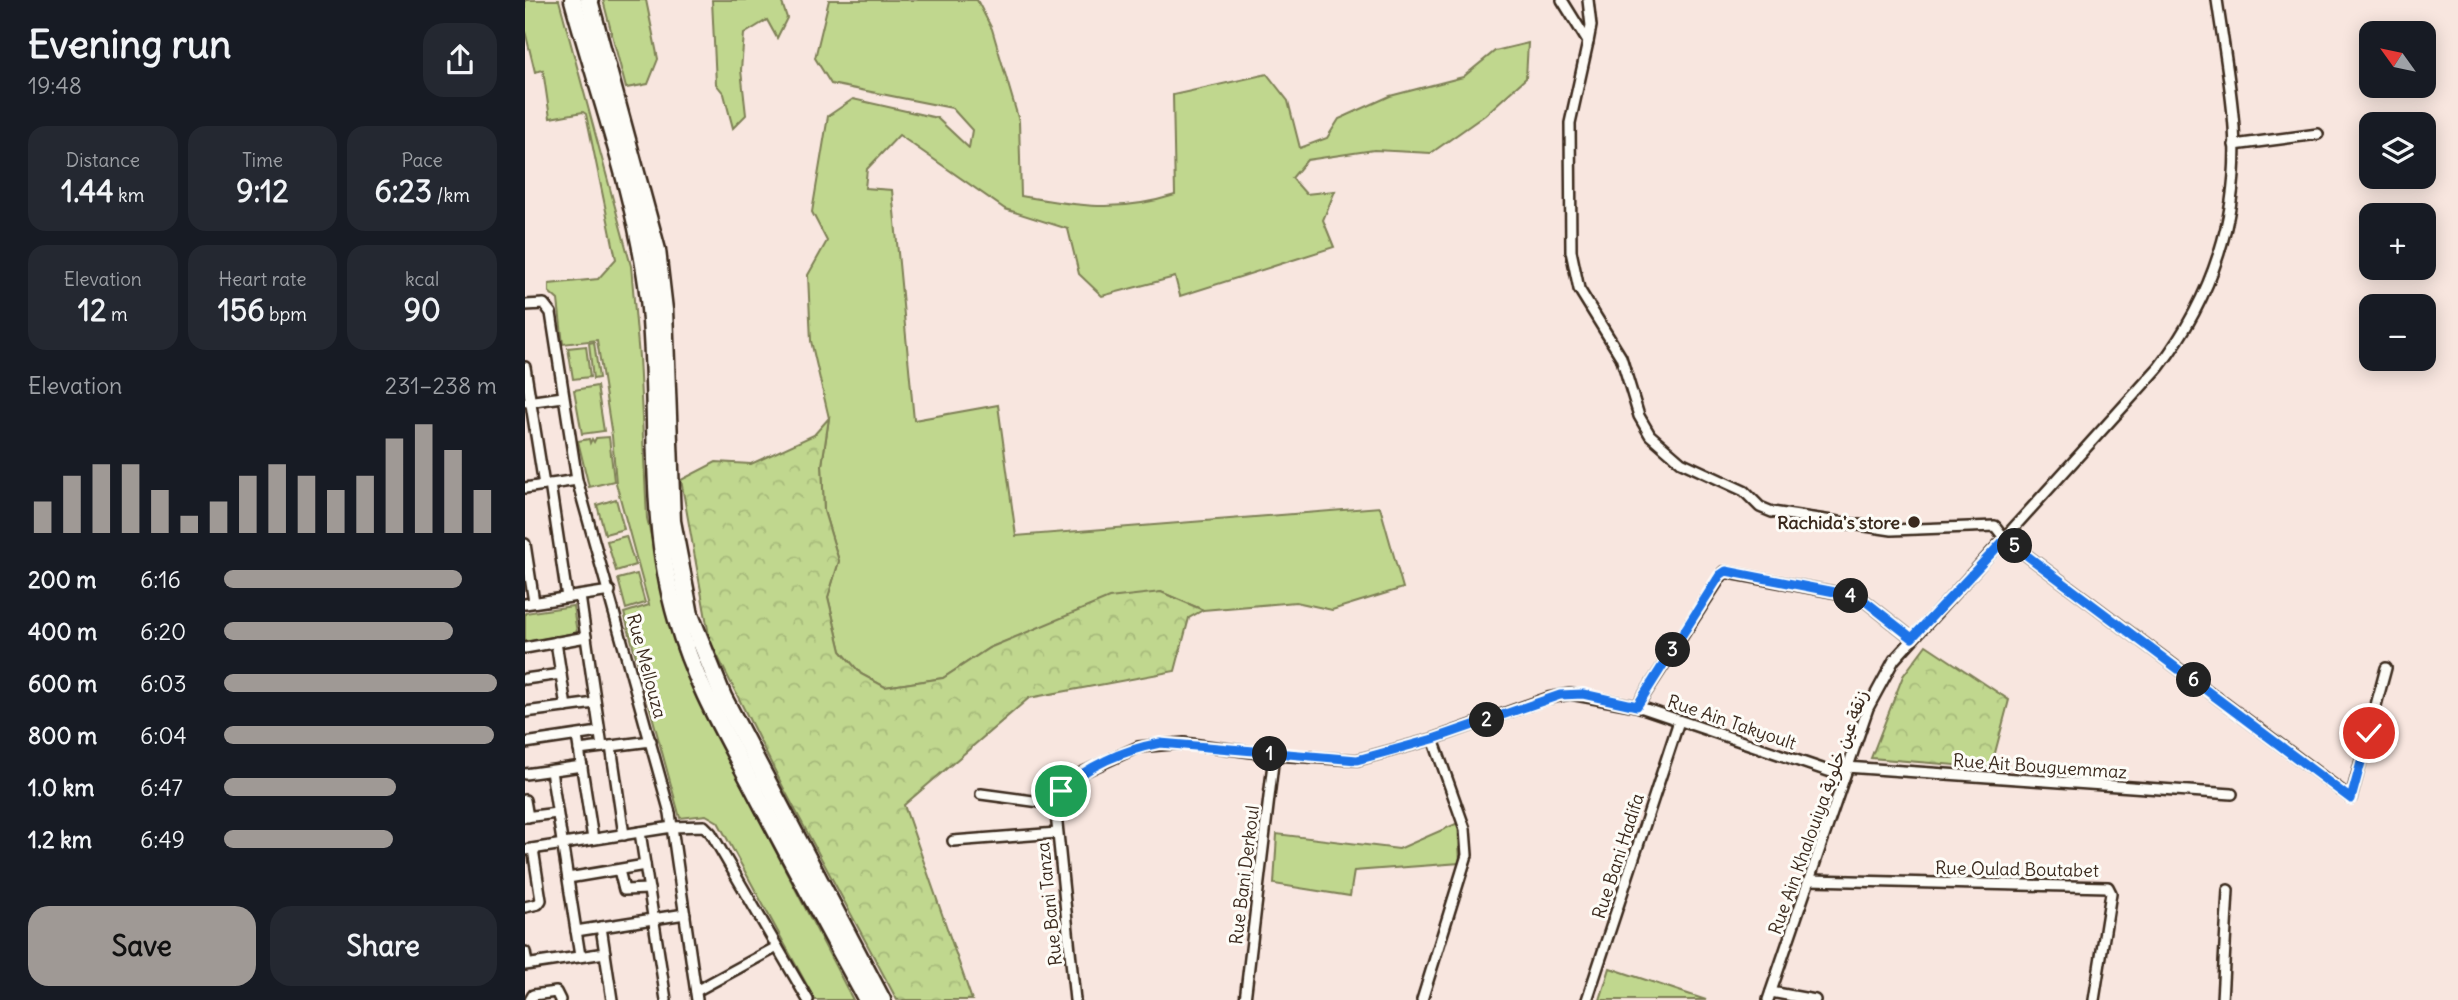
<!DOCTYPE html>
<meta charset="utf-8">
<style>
:root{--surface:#171b24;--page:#242831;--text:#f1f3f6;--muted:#9ea1a6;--accent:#9f9995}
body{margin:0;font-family:Delius,"Playpen Sans Arabic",sans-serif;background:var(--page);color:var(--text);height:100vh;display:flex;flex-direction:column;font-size:26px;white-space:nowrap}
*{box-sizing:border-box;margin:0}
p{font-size:23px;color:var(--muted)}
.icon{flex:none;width:38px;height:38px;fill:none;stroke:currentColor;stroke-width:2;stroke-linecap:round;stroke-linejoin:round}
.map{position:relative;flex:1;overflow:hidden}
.details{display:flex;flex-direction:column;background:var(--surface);width:525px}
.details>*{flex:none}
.needle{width:46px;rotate:303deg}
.fabs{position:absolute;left:1834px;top:21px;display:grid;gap:14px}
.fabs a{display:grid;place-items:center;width:77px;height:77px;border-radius:14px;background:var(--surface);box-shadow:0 4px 18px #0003;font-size:35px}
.pin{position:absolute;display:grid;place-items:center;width:60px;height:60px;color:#fff;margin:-30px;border:4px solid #fff;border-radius:50%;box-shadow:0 2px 7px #0007}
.km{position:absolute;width:35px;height:35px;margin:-18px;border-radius:50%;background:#222;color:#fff;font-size:19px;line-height:35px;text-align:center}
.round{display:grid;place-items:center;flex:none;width:74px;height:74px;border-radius:21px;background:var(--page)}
.overview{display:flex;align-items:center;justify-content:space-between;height:119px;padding:0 28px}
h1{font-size:38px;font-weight:800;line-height:52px}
.metrics{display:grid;grid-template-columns:repeat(3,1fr);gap:10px;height:119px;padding:7px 28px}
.metrics div{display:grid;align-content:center;border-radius:18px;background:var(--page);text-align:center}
.metrics b{font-size:30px;font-weight:800}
.metrics small{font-size:19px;font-weight:400}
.metrics p{font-size:19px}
.chart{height:196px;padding:14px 28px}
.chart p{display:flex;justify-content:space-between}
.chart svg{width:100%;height:126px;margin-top:7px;stroke:var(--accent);stroke-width:6}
.action{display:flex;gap:14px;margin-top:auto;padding:14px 28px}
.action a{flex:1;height:80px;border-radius:21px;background:var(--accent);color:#111;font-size:28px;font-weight:800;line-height:80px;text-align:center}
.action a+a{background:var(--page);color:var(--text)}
ul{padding:0 28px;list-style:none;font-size:23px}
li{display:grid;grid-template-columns:112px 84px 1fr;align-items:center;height:52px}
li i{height:18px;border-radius:9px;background:var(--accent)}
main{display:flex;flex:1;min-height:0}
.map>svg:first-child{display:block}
.green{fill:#c0d78e;stroke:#7e8056;stroke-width:2}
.forest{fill:url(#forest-crowns);stroke:#7e8056;stroke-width:2}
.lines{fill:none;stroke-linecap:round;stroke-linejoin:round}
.minor-casing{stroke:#3b2a1e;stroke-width:14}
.trunk-casing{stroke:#3b2a1e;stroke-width:21}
.minor{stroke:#fdfcf7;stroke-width:9}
.trunk{stroke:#fdfcf7;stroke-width:16}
.route-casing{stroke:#fff;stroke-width:14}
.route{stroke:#1a73e8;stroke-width:9}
.poi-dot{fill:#3b2a1e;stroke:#fdfcf7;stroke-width:2.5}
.labels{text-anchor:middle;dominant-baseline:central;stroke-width:6;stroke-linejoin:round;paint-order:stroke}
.poi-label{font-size:18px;font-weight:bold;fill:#3b2a1e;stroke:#fdfcf7;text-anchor:end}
.street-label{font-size:18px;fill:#3b2a1e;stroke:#fdfcf7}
</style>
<main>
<section class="details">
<div class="overview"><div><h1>Evening run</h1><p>19:48</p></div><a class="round"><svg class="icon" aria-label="share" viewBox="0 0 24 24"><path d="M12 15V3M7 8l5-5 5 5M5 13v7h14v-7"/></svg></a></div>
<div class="metrics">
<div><p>Distance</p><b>1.44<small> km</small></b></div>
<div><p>Time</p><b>9:12</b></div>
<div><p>Pace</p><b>6:23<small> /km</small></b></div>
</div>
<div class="metrics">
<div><p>Elevation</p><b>12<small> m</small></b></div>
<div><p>Heart rate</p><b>156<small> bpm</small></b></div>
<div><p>kcal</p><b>90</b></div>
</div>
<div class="chart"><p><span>Elevation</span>231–238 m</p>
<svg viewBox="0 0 160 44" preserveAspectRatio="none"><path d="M5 44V33M15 44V24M25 44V20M35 44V20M45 44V29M55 44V38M65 44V33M75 44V24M85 44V20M95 44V24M105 44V29M115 44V24M125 44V11M135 44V6M145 44V15M155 44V29"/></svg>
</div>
<ul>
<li><b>200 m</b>6:16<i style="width:87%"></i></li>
<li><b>400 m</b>6:20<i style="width:84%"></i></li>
<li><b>600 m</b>6:03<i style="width:100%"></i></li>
<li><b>800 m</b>6:04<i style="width:99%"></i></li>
<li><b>1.0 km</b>6:47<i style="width:63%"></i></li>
<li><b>1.2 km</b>6:49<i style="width:62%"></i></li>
</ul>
<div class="action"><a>Save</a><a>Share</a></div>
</section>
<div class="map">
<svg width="1933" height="1000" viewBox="0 0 1933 1000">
<defs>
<pattern id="forest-crowns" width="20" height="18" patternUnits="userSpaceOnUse" patternTransform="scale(1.75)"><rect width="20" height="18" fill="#c0d78e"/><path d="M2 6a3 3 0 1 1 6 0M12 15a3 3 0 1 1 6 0" fill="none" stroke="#a6b97a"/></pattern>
</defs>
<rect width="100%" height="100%" fill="#f8e6df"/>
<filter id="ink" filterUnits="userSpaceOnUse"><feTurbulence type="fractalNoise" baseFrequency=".0143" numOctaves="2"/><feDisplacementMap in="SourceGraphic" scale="14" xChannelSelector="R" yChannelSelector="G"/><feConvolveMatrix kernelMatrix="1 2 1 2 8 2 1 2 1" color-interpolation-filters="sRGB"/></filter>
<g filter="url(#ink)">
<!-- green -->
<g class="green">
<path d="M0,0H34L106,266L114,357L122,518L152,651L179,713L328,1000H290L193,822L181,815L155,818L99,613L124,605L91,483L87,436L72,340L38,344L33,300L24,292V284L73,279L91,259L61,114L58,112L25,118L18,70L10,72L0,31Z"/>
<path d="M78,0H121L133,59L123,84L101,88Z"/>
<path d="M187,0H256L262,18L252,38L242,20L219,34L216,70L221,115L208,128L199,94L191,84Z"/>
<path d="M304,0H452L467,29L494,121L496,196C553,206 593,213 650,195L648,95L742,74L763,101L775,148L802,138L814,119L865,96L938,77L970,51L1003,43L1001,78L960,115L906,153L849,150L782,160L767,178L781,194L810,191L798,220L809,247L655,296L650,277L577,296L554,274L543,229L480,209L374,135L342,169L340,188L367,190L389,420L473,405L491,536L855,507L878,588L807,610L771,602L678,610L636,592L522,625L464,648L418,678L360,687L336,674L316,651L303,597L314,561L299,511L297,465L304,418L286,341L283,275L302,241L287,212L303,116L328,99L412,118L444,148L447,130L427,108L306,84L290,58Z"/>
<path d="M69,342L74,378L68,379L64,343Z"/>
<path d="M61,346L65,377L48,379L43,348Z"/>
<path d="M72,386L79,431L57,434L49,390Z"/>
<path d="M84,437L89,481L64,487L53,441L64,439L65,443L67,439L69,442L71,438Z"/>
<path d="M91,499L99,529L80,534L72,505Z"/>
<path d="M101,536L110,565L91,571L82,541Z"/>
<path d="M112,574L120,603L101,609L93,579Z"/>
<path d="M48,606L52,633L0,642V613Z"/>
<path d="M933,823L935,863L829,871L825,896L749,884L752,834L874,849Z"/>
<path d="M1085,968L1181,1000H1075Z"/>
</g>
<!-- forest -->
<g class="forest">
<path d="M304,418L297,465L299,511L314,561L303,597L316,651L336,674L360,687L418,678L464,648L584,598L636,592L678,610L664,618L650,671L504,698L379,805L447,1000H372L260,791L185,641L156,480L191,462L226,464L289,435Z"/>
<path d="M1401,645L1484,700L1466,768L1346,758L1378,676Z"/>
</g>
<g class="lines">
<defs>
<g id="minor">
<path d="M1037,0L1063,42L1045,123L1046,251L1054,289L1096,357L1114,416L1125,435L1156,462L1219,491L1235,507L1247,512L1367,530L1470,526L1480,539L1826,798L1861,668"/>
<path d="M1063,42L1066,26L1063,0"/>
<path d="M1709,145L1793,134"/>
<path d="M0,305L19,304L26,313L52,480L145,813L172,1000"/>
<path d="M0,367L19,485"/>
<path d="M2,402L38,397"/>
<path d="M25,484L42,597"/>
<path d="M0,488L52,480"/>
<path d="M0,544L9,602"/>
<path d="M55,596L77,747"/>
<path d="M0,604L85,591"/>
<path d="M31,642L41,707"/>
<path d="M0,648L61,637"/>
<path d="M0,679L36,674"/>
<path d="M1112,706L1199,572L1335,597L1387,638"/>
<path d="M0,712L70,703"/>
<path d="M52,736L68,839"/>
<path d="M0,743L74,732"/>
<path d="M86,746L99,835"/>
<path d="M54,750L126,741"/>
<path d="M1321,767L1707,794"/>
<path d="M26,771L55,956"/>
<path d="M0,774L57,766"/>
<path d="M456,794L530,804"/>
<path d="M0,800L3,817"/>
<path d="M0,817L32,813"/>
<path d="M115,832L141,1000"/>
<path d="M428,841L532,833"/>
<path d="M0,850L147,827L179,826L186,833L283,1000"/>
<path d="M94,870L99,890L124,889"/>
<path d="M43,878L120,865"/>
<path d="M1284,880L1583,887L1586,893L1569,1000"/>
<path d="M0,907L13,904L16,900L8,849"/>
<path d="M76,927L87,1000"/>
<path d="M51,931L160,914"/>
<path d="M0,952L2,964"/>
<path d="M0,965L80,953"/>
<path d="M171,991L252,947"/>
<path d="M1246,992L1290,1000"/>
<path d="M5,1000L8,995L31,992L35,1000"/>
<path d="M550,1000L530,804L536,791L552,775L613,747L659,743L749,755L832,760L908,739L1023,698L1045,694L1112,706L1318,776"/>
<path d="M720,1000L749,755"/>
<path d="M897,1000L942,855L940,829L908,739"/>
<path d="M1062,1000L1154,721"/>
<path d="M1243,1000L1343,708L1369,660L1634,367C1687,298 1715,215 1709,127C1706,85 1698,42 1692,0"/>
<path d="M1697,1000L1703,890"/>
</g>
<g id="trunk">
<path d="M48,0C75,98 112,197 124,299C136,406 121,515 152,620C169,681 200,734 229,789C266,860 304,930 342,1000"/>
<path d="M64,0L132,250L139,310L147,521L165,615L198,697L357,1000"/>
</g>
</defs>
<!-- minor casing -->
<use href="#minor" class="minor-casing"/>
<!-- trunk casing -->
<use href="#trunk" class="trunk-casing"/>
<!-- minor -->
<use href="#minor" class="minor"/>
<!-- trunk -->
<use href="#trunk" class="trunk"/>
</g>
</g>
<g class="lines" filter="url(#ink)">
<defs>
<path id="route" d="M536,791C561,766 599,750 635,743L832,760L908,739L1035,695L1058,694L1112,706L1195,575L1201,571L1335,597L1387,638L1480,539L1826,799L1844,733"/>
</defs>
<!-- route casing -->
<use href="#route" class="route-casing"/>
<!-- route -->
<use href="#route" class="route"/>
</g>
<!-- markers -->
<circle class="poi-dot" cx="1389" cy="522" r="7"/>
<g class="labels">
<!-- poi labels -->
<g class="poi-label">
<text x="1375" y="522">Rachida's store</text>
</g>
<!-- street labels -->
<g class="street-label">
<text transform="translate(122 666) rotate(75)">Rue Mellouza</text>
<text transform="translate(1207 722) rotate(19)">Rue Ain Takyoult</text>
<text transform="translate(1515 766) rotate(4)">Rue Ait Bouguemmaz</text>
<text transform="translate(1293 812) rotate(-70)">Rue Ain Khalouiya زنقة عين خلوية</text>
<text transform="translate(1093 856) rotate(-72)">Rue Bani Hadifa</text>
<text transform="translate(1492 869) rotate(1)">Rue Oulad Boutabet</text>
<text transform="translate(719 875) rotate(-83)">Rue Bani Derkoul</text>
<text transform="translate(524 904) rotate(-96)">Rue Bani Tanza</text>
</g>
</g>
</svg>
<div class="fabs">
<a><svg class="needle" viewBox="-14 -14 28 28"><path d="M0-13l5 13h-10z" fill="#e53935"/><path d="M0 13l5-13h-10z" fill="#9ea1a6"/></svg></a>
<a><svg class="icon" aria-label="layers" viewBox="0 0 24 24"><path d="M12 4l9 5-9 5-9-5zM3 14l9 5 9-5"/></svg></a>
<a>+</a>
<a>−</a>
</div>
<div class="pin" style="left:536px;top:791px;background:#1e9e55"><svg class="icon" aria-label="arrive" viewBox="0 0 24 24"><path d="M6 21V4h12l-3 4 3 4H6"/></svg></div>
<div class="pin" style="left:1844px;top:733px;background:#d93025"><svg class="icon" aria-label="check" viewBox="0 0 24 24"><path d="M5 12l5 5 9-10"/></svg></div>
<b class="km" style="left:745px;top:754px">1</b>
<b class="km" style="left:962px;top:720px">2</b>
<b class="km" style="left:1148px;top:650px">3</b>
<b class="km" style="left:1326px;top:596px">4</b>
<b class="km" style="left:1490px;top:546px">5</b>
<b class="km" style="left:1669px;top:680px">6</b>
</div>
</main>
